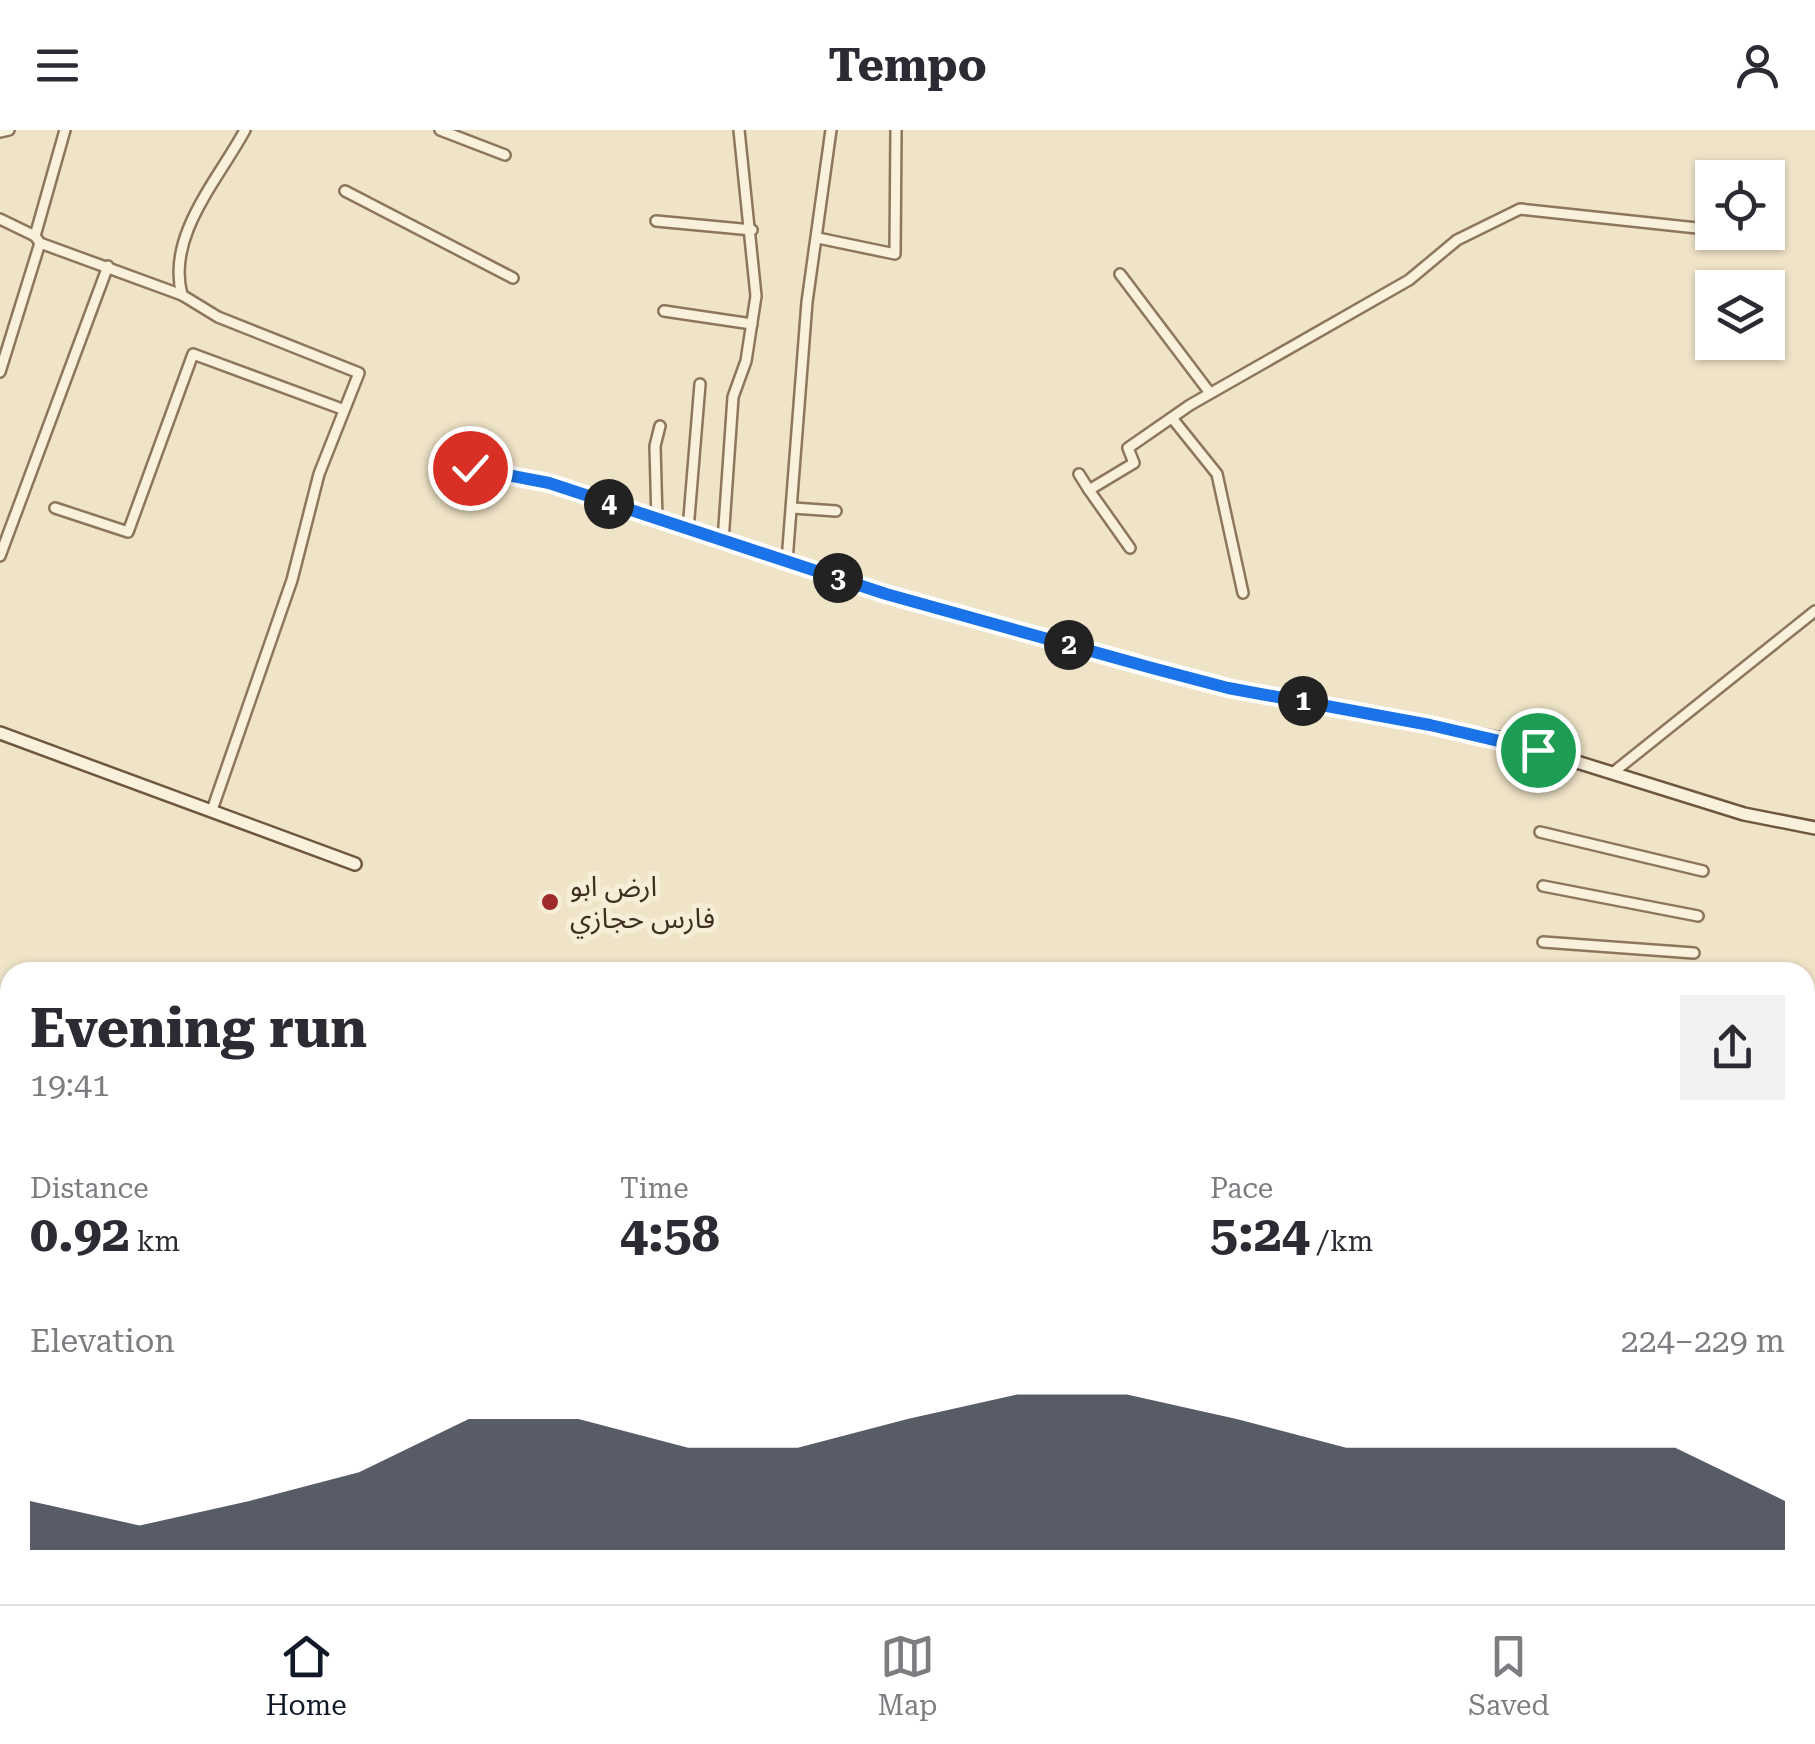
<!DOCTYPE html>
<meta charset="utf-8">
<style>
:root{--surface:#fff;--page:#f2f2f3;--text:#2b2b33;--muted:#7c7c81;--line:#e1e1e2;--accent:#111827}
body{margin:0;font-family:"Roboto Serif","Noto Sans Arabic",serif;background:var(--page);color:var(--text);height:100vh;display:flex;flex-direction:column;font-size:38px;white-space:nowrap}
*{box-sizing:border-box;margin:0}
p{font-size:32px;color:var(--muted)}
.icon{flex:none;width:55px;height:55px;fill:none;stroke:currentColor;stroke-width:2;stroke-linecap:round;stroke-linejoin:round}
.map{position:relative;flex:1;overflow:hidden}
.details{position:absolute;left:0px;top:832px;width:1815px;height:642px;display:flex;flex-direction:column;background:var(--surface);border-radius:30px 30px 0 0;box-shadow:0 2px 8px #0004}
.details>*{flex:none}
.controls{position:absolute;left:1695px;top:30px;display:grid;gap:20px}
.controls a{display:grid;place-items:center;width:90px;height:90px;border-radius:0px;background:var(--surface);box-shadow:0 2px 8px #0004;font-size:50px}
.pin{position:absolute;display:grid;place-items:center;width:85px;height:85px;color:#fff;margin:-42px;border:5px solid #fff;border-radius:50%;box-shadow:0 2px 10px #0007}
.km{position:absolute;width:50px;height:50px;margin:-25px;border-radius:50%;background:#222;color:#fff;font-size:28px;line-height:50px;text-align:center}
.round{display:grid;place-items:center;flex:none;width:105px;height:105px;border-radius:0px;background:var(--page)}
.overview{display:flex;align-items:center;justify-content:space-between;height:170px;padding:0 30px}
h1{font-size:55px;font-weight:700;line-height:75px}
.stats{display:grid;grid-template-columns:repeat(3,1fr);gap:15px;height:170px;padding:10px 30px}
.stats div{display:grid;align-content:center}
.stats b{font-size:50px;font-weight:700}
.stats small{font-size:28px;font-weight:400}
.stats p{font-size:28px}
.chart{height:280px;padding:20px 30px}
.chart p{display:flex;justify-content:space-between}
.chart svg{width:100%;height:180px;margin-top:10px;fill:var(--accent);opacity:.7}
header{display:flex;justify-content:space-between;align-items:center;height:130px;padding:0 30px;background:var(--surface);font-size:45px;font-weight:700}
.tabs{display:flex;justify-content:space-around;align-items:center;height:140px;border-top:2px solid var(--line);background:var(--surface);font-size:28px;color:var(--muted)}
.tabs a{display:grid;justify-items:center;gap:5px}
.tabs .selected{color:var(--accent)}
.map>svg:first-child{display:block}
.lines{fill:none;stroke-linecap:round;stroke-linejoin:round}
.street-casing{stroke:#8d765c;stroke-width:14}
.secondary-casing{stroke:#6f573f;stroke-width:16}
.street{stroke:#faf1dc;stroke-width:9}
.secondary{stroke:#faf1dc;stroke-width:11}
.route-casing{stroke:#fff;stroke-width:20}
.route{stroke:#1a73e8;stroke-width:12}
.poi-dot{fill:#9e2a2b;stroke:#f7eed8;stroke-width:4}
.labels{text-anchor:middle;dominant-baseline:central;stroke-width:10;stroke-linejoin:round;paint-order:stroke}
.poi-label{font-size:28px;fill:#3d2e20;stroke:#f7eed8;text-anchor:start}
</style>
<header><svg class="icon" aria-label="menu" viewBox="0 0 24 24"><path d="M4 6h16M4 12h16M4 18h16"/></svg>Tempo<svg class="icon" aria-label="person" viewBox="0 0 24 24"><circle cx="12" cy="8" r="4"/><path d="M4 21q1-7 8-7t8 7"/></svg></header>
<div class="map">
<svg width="1815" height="1474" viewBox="0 0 1815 1474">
<rect width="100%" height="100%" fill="#f0e4c8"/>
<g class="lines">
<defs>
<g id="street">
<path d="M440,0L505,25"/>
<path d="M0,2L9,0"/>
<path d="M345,61L513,148"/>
<path d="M0,89L35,106L40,113L182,165L218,187L359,243L319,344L292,450L212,680"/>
<path d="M656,91L752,100"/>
<path d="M35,106L65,0"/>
<path d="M818,108L895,124L896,0"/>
<path d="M1120,144L1210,263"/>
<path d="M182,165C166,106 218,50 245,0"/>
<path d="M664,181L752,194"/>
<path d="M0,242L40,113"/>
<path d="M1172,288L1217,344L1243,463"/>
<path d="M1079,344L1089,360L1134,333L1128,318L1190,275L1409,150L1457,110L1520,79L1697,98"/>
<path d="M1089,360L1130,418"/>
<path d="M55,378L128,402L193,224L342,279"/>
<path d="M793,378L836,381"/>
<path d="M657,391L655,316L660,296"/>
<path d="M688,400L700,254"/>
<path d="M723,411L733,267L746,231L756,166L739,0"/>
<path d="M0,426L108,136"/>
<path d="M787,431L807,172L831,0"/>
<path d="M1615,641L1815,481"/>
<path d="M1540,702L1703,741"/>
<path d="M1543,756L1698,786"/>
<path d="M1543,812L1694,823"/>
<path d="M1692,842H1693"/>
<path d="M1069,1465L1072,1474"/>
<path d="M1646,1465L1648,1474"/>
</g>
<g id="secondary">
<path d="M470,339L549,353L886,464L1152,538L1228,558L1503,609L1744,684L1815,698"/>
<path d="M0,603L355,734"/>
<path d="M1805,1009L1815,1007"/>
<path d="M0,1103L10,1100"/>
<path d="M1805,1185H1815"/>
<path d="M367,1474L386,1465"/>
</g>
</defs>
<!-- street casing -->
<use href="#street" class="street-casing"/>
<!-- secondary casing -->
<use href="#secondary" class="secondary-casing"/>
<!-- street -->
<use href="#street" class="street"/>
<!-- secondary -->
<use href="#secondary" class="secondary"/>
</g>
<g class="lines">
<defs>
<path id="route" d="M470,338L549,353L886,464L1152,538L1228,558L1430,595L1538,620"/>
</defs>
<!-- route casing -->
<use href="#route" class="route-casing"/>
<!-- route -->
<use href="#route" class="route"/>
</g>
<!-- markers -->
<circle class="poi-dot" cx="550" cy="772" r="10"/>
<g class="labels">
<!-- poi labels -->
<g class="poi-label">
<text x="570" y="756">ارض ابو<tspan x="570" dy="32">فارس حجازي</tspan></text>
</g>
</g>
</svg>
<div class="controls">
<a><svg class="icon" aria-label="locate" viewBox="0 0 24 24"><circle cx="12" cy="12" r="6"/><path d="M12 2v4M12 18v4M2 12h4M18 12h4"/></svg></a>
<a><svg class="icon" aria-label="layers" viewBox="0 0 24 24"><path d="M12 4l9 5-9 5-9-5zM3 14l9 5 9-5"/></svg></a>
</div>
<div class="pin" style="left:1538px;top:620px;background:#1e9e55"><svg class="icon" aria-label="arrive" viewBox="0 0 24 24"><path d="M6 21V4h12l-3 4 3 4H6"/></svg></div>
<div class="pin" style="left:470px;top:338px;background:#d93025"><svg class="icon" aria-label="check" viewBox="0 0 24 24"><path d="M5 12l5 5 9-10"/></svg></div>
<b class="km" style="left:1303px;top:571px">1</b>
<b class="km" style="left:1069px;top:515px">2</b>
<b class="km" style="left:838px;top:448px">3</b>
<b class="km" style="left:609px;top:374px">4</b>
<section class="details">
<div class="overview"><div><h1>Evening run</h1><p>19:41</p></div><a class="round"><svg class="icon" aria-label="share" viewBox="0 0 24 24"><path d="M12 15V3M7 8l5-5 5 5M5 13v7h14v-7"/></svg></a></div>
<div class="stats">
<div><p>Distance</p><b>0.92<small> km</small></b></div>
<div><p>Time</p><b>4:58</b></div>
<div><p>Pace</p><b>5:24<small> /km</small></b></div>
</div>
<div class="chart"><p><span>Elevation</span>224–229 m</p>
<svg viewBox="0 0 160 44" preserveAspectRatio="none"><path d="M0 44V32L10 38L20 32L30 25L40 12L50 12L60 19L70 19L80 12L90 6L100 6L110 12L120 19L130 19L140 19L150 19L160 32V44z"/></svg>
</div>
</section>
</div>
<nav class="tabs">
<a class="selected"><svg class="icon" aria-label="home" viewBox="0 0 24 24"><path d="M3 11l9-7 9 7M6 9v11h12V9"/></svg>Home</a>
<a><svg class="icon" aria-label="map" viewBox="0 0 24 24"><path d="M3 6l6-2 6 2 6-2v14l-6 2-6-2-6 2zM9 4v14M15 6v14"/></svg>Map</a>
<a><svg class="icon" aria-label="saved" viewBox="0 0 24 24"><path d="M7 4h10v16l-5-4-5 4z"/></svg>Saved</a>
</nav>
